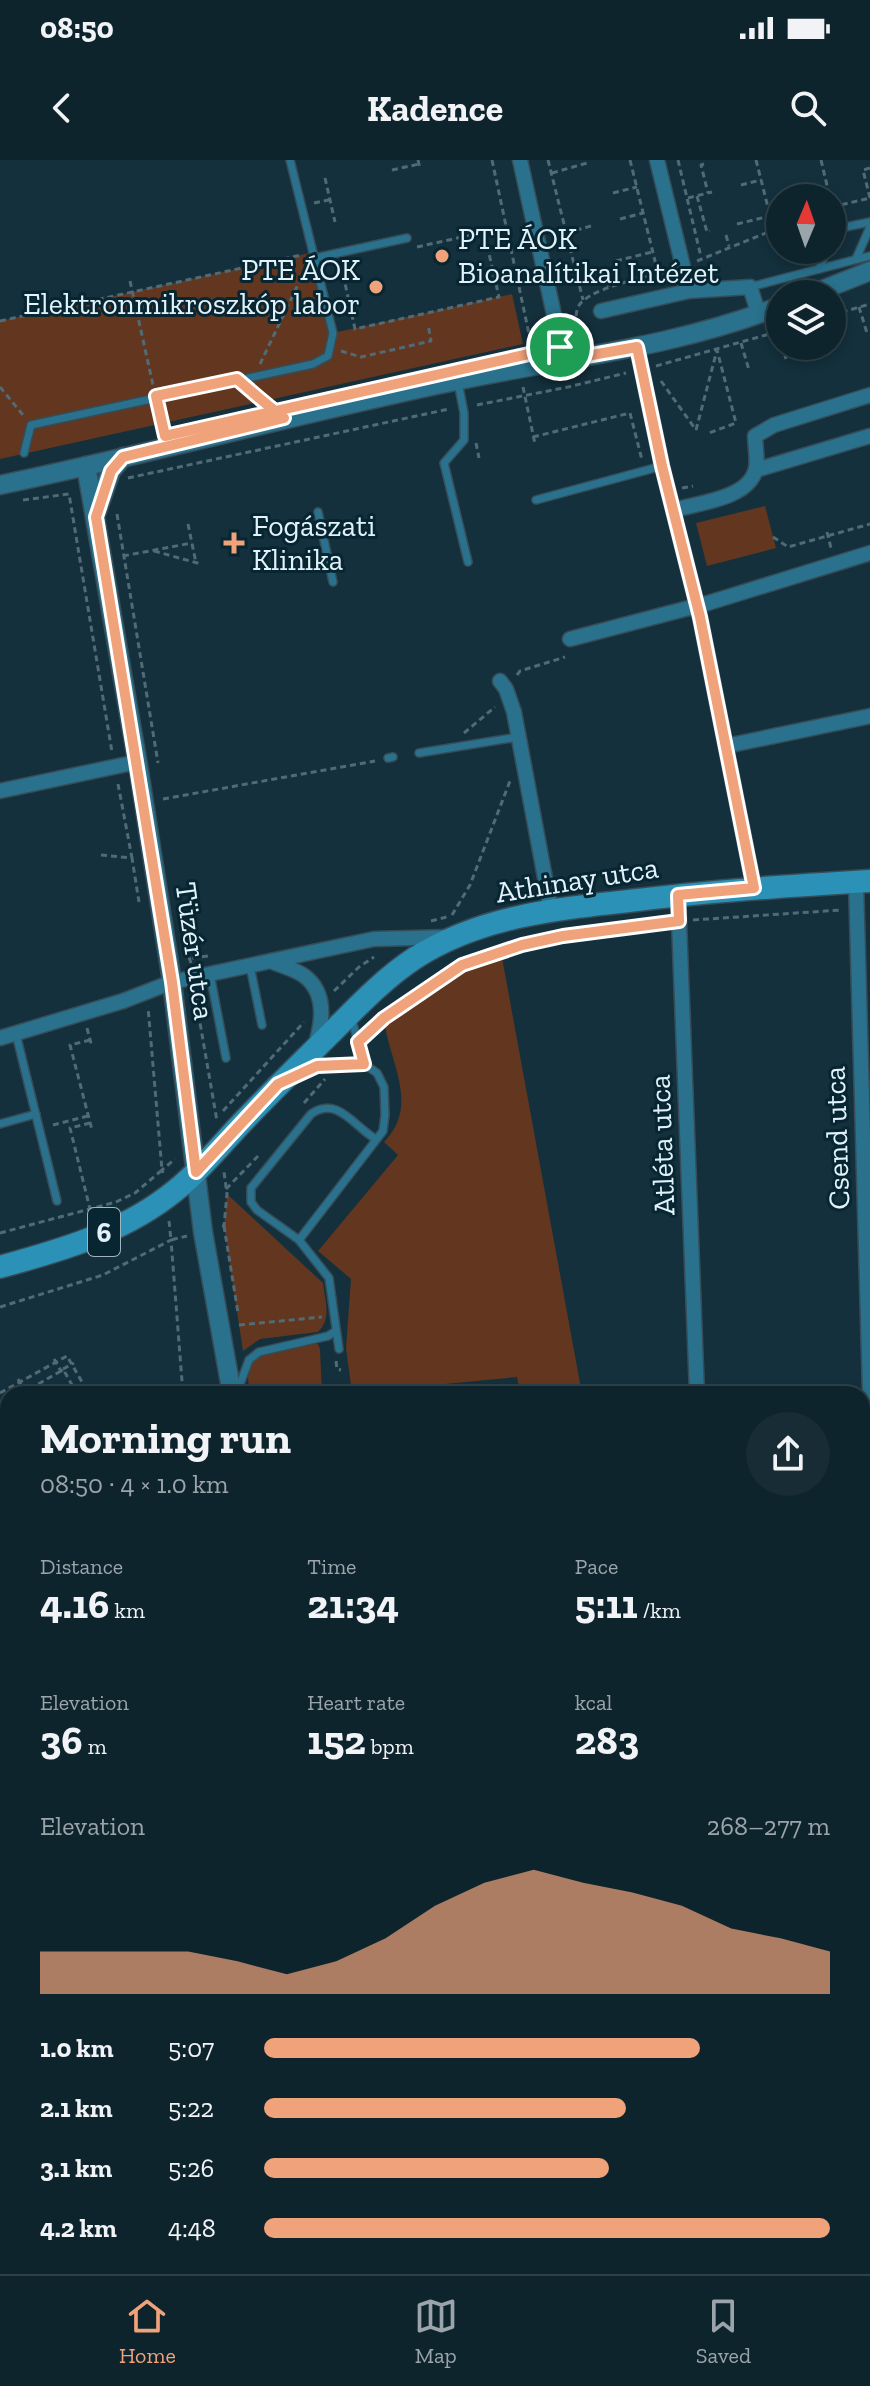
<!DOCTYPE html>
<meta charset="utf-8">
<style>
:root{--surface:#0e242d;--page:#172c35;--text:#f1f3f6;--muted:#9ba4aa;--line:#2e4149;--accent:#f0a27a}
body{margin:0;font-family:"Zilla Slab",serif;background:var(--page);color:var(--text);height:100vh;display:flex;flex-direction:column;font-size:30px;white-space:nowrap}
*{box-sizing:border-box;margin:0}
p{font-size:26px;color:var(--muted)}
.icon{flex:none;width:44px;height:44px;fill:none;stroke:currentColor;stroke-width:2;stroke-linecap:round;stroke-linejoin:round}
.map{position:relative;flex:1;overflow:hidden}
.sheet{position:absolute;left:0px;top:1226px;width:870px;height:888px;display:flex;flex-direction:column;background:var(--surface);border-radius:24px 24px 0 0;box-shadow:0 4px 12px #0003,0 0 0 2px var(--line)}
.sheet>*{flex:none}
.needle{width:52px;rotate:2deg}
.tools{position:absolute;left:766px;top:24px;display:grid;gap:16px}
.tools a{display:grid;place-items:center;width:80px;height:80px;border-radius:50%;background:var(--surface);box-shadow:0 4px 12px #0003,0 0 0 2px var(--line);font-size:40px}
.pin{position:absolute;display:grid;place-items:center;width:68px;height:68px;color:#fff;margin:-34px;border:4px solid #fff;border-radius:50%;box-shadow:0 2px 8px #0007}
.round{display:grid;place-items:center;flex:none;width:84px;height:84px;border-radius:42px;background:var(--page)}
.head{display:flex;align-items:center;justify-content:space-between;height:136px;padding:0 40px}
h1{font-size:44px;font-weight:800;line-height:60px}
.metrics{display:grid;grid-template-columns:repeat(3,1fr);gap:12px;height:136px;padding:8px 40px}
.metrics div{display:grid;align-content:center}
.metrics b{font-size:40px;font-weight:800}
.metrics small{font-size:22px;font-weight:400}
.metrics p{font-size:22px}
.chart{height:224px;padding:16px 40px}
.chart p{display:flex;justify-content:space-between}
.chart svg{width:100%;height:144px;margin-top:8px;fill:var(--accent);opacity:.7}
ul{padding:0 40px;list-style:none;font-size:26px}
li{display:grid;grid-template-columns:128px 96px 1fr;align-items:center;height:60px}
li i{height:20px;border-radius:10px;background:var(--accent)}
.status{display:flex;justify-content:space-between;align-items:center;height:56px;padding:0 40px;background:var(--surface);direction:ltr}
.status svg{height:22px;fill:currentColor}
header{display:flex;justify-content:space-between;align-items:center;height:104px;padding:0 40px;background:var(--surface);font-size:36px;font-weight:800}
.menu{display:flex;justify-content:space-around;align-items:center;height:112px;border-top:2px solid var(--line);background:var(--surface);font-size:22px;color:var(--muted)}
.menu a{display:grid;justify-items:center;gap:4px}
.menu .on{color:var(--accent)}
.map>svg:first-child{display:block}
.green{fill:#63361f}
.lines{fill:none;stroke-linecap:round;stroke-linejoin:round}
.service-casing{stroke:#364c57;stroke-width:10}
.minor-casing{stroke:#364c57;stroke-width:17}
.tertiary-casing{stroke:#364c57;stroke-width:21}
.primary-casing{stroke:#364c57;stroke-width:25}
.path{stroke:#516b76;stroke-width:3;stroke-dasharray:6 4;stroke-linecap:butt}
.service{stroke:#29718c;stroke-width:7}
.minor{stroke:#29718c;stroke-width:14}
.tertiary{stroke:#29718c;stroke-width:18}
.primary{stroke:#2b91b6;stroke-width:22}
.route-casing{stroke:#fff;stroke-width:16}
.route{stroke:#f0a27a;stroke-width:10}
.poi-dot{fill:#f0a27a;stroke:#082632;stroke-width:3}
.labels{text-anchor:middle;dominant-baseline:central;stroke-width:6;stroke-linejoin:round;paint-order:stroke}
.shield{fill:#082632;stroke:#a0b5be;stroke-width:2}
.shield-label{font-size:28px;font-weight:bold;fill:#e1f2fa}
.poi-label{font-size:30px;fill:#e1f2fa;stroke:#082632;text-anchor:start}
.street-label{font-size:30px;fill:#e1f2fa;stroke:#082632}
</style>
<div class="status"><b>08:50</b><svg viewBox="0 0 49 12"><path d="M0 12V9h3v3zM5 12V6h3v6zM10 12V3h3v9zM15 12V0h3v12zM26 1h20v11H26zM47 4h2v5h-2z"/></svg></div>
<header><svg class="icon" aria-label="back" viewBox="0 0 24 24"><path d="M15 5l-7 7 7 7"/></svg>Kadence<svg class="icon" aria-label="search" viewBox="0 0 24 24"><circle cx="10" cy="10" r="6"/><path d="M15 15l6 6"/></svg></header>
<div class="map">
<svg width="870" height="2114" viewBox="0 0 870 2114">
<rect width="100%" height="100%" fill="#13303c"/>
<!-- green -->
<g class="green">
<path d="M314,92L333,173L512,134L523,184L0,299V161Z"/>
<path d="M765,346L776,388L707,406L696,363Z"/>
<path d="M501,792L582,1234L520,1232L517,1217L352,1233L346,1188L351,1119L318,1091L398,995L384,982C421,944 388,901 384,858L462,805Z"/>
<path d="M227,1034L323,1123C325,1141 332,1159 318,1172L260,1179L243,1191L224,1066Z"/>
<path d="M311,1183L318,1184L320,1189L322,1234H250C240,1182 271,1190 311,1183Z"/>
<path d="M870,1408V1805L862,1806V1409Z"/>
<path d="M8,1797V1949L3,1940L0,1941V1801Z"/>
</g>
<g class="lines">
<defs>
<g id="service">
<path d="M832,78L836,69L870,62"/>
<path d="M315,98L407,78"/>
<path d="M856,99L870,67"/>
<path d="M819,109L870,96"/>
<path d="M750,127L819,109L827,90"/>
<path d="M458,222L464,253V280L444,303L468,402"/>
<path d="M24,293L31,265L313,204L328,196L333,173L290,0"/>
<path d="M536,340L662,306"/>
<path d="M318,352L333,422"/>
<path d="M419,593L518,577"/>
<path d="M388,598L393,597"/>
<path d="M250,806L262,865"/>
<path d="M210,814L226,898"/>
<path d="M352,860L364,904"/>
<path d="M16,874L57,1041"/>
<path d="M305,911L317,906L364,904L377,913L384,927L385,955L383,971L299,1080L329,1118L339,1189"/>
<path d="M0,964L36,954"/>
<path d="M299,1080L257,1050L251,1042V1028L311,954C338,935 355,968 376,979"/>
<path d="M237,1232L249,1200L259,1192L328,1176L336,1171"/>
<path d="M30,2106L33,2114"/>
<path d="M828,2106L829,2114"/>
</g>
<g id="minor">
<path d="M520,0L564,200"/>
<path d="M657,0L689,131L750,127L759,155"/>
<path d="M601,151L689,131"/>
<path d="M637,187L662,306L700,457L754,728"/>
<path d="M756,310L870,276"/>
<path d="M674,350C697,343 750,339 756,308C758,299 755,285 755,276L774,265L870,235"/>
<path d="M570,479L708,443L870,393"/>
<path d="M500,521L506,529L514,552L551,750"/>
<path d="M726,586L870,556"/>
<path d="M0,631L137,602"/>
<path d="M856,722L870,1233"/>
<path d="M678,735L697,1234"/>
<path d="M273,802C282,806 294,809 303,815C327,832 323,862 315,886"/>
<path d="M0,878L123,841L172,822L374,779L449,777"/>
<path d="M0,1350L8,1346"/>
<path d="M862,1388L870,1387"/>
<path d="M0,1474L8,1471"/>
<path d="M0,1720L8,1716"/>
<path d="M862,1970L870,1969"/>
<path d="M0,2027L8,2023"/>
<path d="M0,2095L8,2090"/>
</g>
<g id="tertiary">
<path d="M812,134L870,111"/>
<path d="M86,306L139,611L172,822L203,1072L232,1234"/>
<path d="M0,325C152,293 303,253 455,221C564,198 676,187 780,146"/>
<path d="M97,351L111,311L123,297"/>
<path d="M398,2106L399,2114"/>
</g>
<path id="primary" d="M0,1107C58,1091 118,1074 167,1037C193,1018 214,993 236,969C266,937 298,906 329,875C356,848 383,819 415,798C479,757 554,749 629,741C709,731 789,726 870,721"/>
</defs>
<!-- service casing -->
<use href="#service" class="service-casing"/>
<!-- minor casing -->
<use href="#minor" class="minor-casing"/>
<!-- tertiary casing -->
<use href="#tertiary" class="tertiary-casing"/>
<!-- primary casing -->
<use href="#primary" class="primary-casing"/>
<!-- path -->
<g class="path">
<path d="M418,0L420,9"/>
<path d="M492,0L532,188"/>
<path d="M548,0L583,140"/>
<path d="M630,0L658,113"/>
<path d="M678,0L701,97"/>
<path d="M756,0L773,67"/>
<path d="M821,0L830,38"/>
<path d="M704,4L701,5L708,33"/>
<path d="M392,10L419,4"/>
<path d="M552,13L587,3"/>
<path d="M325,18L335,62"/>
<path d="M741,25L761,20"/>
<path d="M613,33L637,27"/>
<path d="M697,36L707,72L710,71"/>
<path d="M688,38L712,32"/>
<path d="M870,38L863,10L870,8"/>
<path d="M314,43L333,39"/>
<path d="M832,47L870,38"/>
<path d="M620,59L643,53"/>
<path d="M737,64L770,56"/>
<path d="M566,73L591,66"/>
<path d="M726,75L729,86"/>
<path d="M417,87L507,67"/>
<path d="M616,101L652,92"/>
<path d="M697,101L766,73L780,64"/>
<path d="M341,105L355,169L499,137L484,72"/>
<path d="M576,111L589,108"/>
<path d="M605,111L609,128"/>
<path d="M130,121L153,225"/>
<path d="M859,147L867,173"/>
<path d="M832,155L870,144"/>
<path d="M0,161L301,95"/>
<path d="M576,176C577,168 575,158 577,150C581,129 648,117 668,111"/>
<path d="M741,183L749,210"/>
<path d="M782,186L786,199"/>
<path d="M341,191L361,197L431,181L428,164"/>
<path d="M260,204L305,110"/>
<path d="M656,206L780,171"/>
<path d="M661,221L696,270"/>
<path d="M0,227L23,255"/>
<path d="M523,227L535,284"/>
<path d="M250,230L268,246"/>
<path d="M477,245L568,227L626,213"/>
<path d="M159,248L163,268"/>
<path d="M696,270L717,190L736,263L709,273"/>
<path d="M533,277L630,253L642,300"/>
<path d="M476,283L479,298"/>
<path d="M128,318L449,249"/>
<path d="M682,328L693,326"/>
<path d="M23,340L69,334L112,592"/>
<path d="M117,354L158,603"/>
<path d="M188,364L196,403"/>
<path d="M827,372L831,388"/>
<path d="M773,377L788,387L870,364"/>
<path d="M154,391L201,404"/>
<path d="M123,396L192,383"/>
<path d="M517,515L520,511L565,497"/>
<path d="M464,573L495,547"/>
<path d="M118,624L132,698"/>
<path d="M163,639L375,601"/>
<path d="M101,695L132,698L139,742"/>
<path d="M452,755L470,725L510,621"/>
<path d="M693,760L841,750"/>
<path d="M431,761L450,756"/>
<path d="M186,788L191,803"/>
<path d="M192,798L208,796"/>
<path d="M334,831L359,807L374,797"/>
<path d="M195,834L217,961"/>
<path d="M87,868L92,887"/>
<path d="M369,872L384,858L462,805L522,785L563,776L662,763"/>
<path d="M90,880L70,885L92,970"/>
<path d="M304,943L325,919"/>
<path d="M223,951L304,862"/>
<path d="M90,963L70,968L90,1049"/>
<path d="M53,965L88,956"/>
<path d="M163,1013L162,1010L175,999"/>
<path d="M226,1029L260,994"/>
<path d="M169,1061L171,1080L187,1076"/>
<path d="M222,1066H224L227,1034L224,1012"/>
<path d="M224,1066L238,1153"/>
<path d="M0,1073L116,1042L135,1033L162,1010L148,847"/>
<path d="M0,1147L103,1115L171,1080L183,1234"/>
<path d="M239,1165L322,1157"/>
<path d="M54,1199L61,1211L63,1209L77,1234"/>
<path d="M336,1201L337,1209L341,1210"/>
<path d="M63,1209L74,1203"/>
<path d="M18,1219L25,1231"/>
<path d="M0,1233L67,1196L89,1234"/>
<path d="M21,1234L61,1211"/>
<path d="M0,1246L8,1241"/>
<path d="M862,1331L863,1372"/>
<path d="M0,1451L8,1448"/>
<path d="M0,1583L8,1578"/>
<path d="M0,1638L8,1653"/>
<path d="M4,1664L8,1662"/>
<path d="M0,1742L4,1749"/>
<path d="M0,1875L8,1871"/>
<path d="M0,1968L8,1963"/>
<path d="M361,2106L362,2114"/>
</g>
<!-- service -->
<use href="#service" class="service"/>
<!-- minor -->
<use href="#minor" class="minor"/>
<!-- tertiary -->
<use href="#tertiary" class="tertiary"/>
<!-- primary -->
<use href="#primary" class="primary"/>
</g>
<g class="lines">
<defs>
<path id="route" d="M560,187L165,276L156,236L237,219C253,233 268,246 284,258L123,297L111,311L96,357L172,822L196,1012L278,924L317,906L364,904L358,882L384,858L462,805L522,785L563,776L679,761L678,735L754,728L700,457L662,306L637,187L564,200L560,187"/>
</defs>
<!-- route casing -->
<use href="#route" class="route-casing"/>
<!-- route -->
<use href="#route" class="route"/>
</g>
<!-- markers -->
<g class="poi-dot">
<circle cx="442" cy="96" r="8"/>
<circle cx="376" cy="127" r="8"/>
<path d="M230 371h8v8h8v8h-8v8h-8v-8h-8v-8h8z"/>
</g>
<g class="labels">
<!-- shield labels -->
<rect class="shield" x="88" y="1048" width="32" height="48" rx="6"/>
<g class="shield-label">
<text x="104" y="1072">6</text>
</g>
<!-- poi labels -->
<g class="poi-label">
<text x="458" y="79">PTE ÁOK<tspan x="458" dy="34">Bioanalítikai Intézet</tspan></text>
<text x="360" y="110" text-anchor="end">PTE ÁOK<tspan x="360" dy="34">Elektronmikroszkóp labor</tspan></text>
<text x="252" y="366">Fogászati<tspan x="252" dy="34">Klinika</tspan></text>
</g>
<!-- street labels -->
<g class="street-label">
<text transform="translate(577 720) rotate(-9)">Athinay utca</text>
<text transform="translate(195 791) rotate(82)">Tüzér utca</text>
<text transform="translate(837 978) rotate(-92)">Csend utca</text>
<text transform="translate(662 985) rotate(-92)">Atléta utca</text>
</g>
</g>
</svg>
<div class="tools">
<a><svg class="needle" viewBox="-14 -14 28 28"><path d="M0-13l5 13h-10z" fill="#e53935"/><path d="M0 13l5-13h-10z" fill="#9ba4aa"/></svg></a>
<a><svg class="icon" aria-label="layers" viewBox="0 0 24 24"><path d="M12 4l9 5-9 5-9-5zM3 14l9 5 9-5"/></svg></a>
</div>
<div class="pin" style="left:560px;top:187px;background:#1e9e55"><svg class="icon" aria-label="arrive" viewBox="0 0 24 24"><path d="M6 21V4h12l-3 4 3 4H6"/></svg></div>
<section class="sheet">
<div class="head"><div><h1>Morning run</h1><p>08:50 · 4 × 1.0 km</p></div><a class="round"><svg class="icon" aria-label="share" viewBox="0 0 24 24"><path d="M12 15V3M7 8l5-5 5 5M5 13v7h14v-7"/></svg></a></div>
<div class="metrics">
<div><p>Distance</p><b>4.16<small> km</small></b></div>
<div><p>Time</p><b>21:34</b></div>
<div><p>Pace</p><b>5:11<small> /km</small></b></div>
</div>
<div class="metrics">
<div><p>Elevation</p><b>36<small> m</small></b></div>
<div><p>Heart rate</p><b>152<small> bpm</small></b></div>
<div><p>kcal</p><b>283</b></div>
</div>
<div class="chart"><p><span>Elevation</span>268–277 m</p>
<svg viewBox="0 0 160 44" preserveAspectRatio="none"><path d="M0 44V31L10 31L20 31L30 31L40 34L50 38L60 34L70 27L80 17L90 10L100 6L110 10L120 13L130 17L140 24L150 27L160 31V44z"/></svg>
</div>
<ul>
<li><b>1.0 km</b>5:07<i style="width:77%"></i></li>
<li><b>2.1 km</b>5:22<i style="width:64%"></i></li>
<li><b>3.1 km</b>5:26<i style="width:61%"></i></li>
<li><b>4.2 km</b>4:48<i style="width:100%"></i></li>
</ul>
</section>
</div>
<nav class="menu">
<a class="on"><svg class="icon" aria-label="home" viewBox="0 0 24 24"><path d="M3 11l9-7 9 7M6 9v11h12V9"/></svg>Home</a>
<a><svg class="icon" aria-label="map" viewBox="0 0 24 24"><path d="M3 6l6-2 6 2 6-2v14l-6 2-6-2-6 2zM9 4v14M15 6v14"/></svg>Map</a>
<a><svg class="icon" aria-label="saved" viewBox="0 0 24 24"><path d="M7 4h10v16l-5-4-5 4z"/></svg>Saved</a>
</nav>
